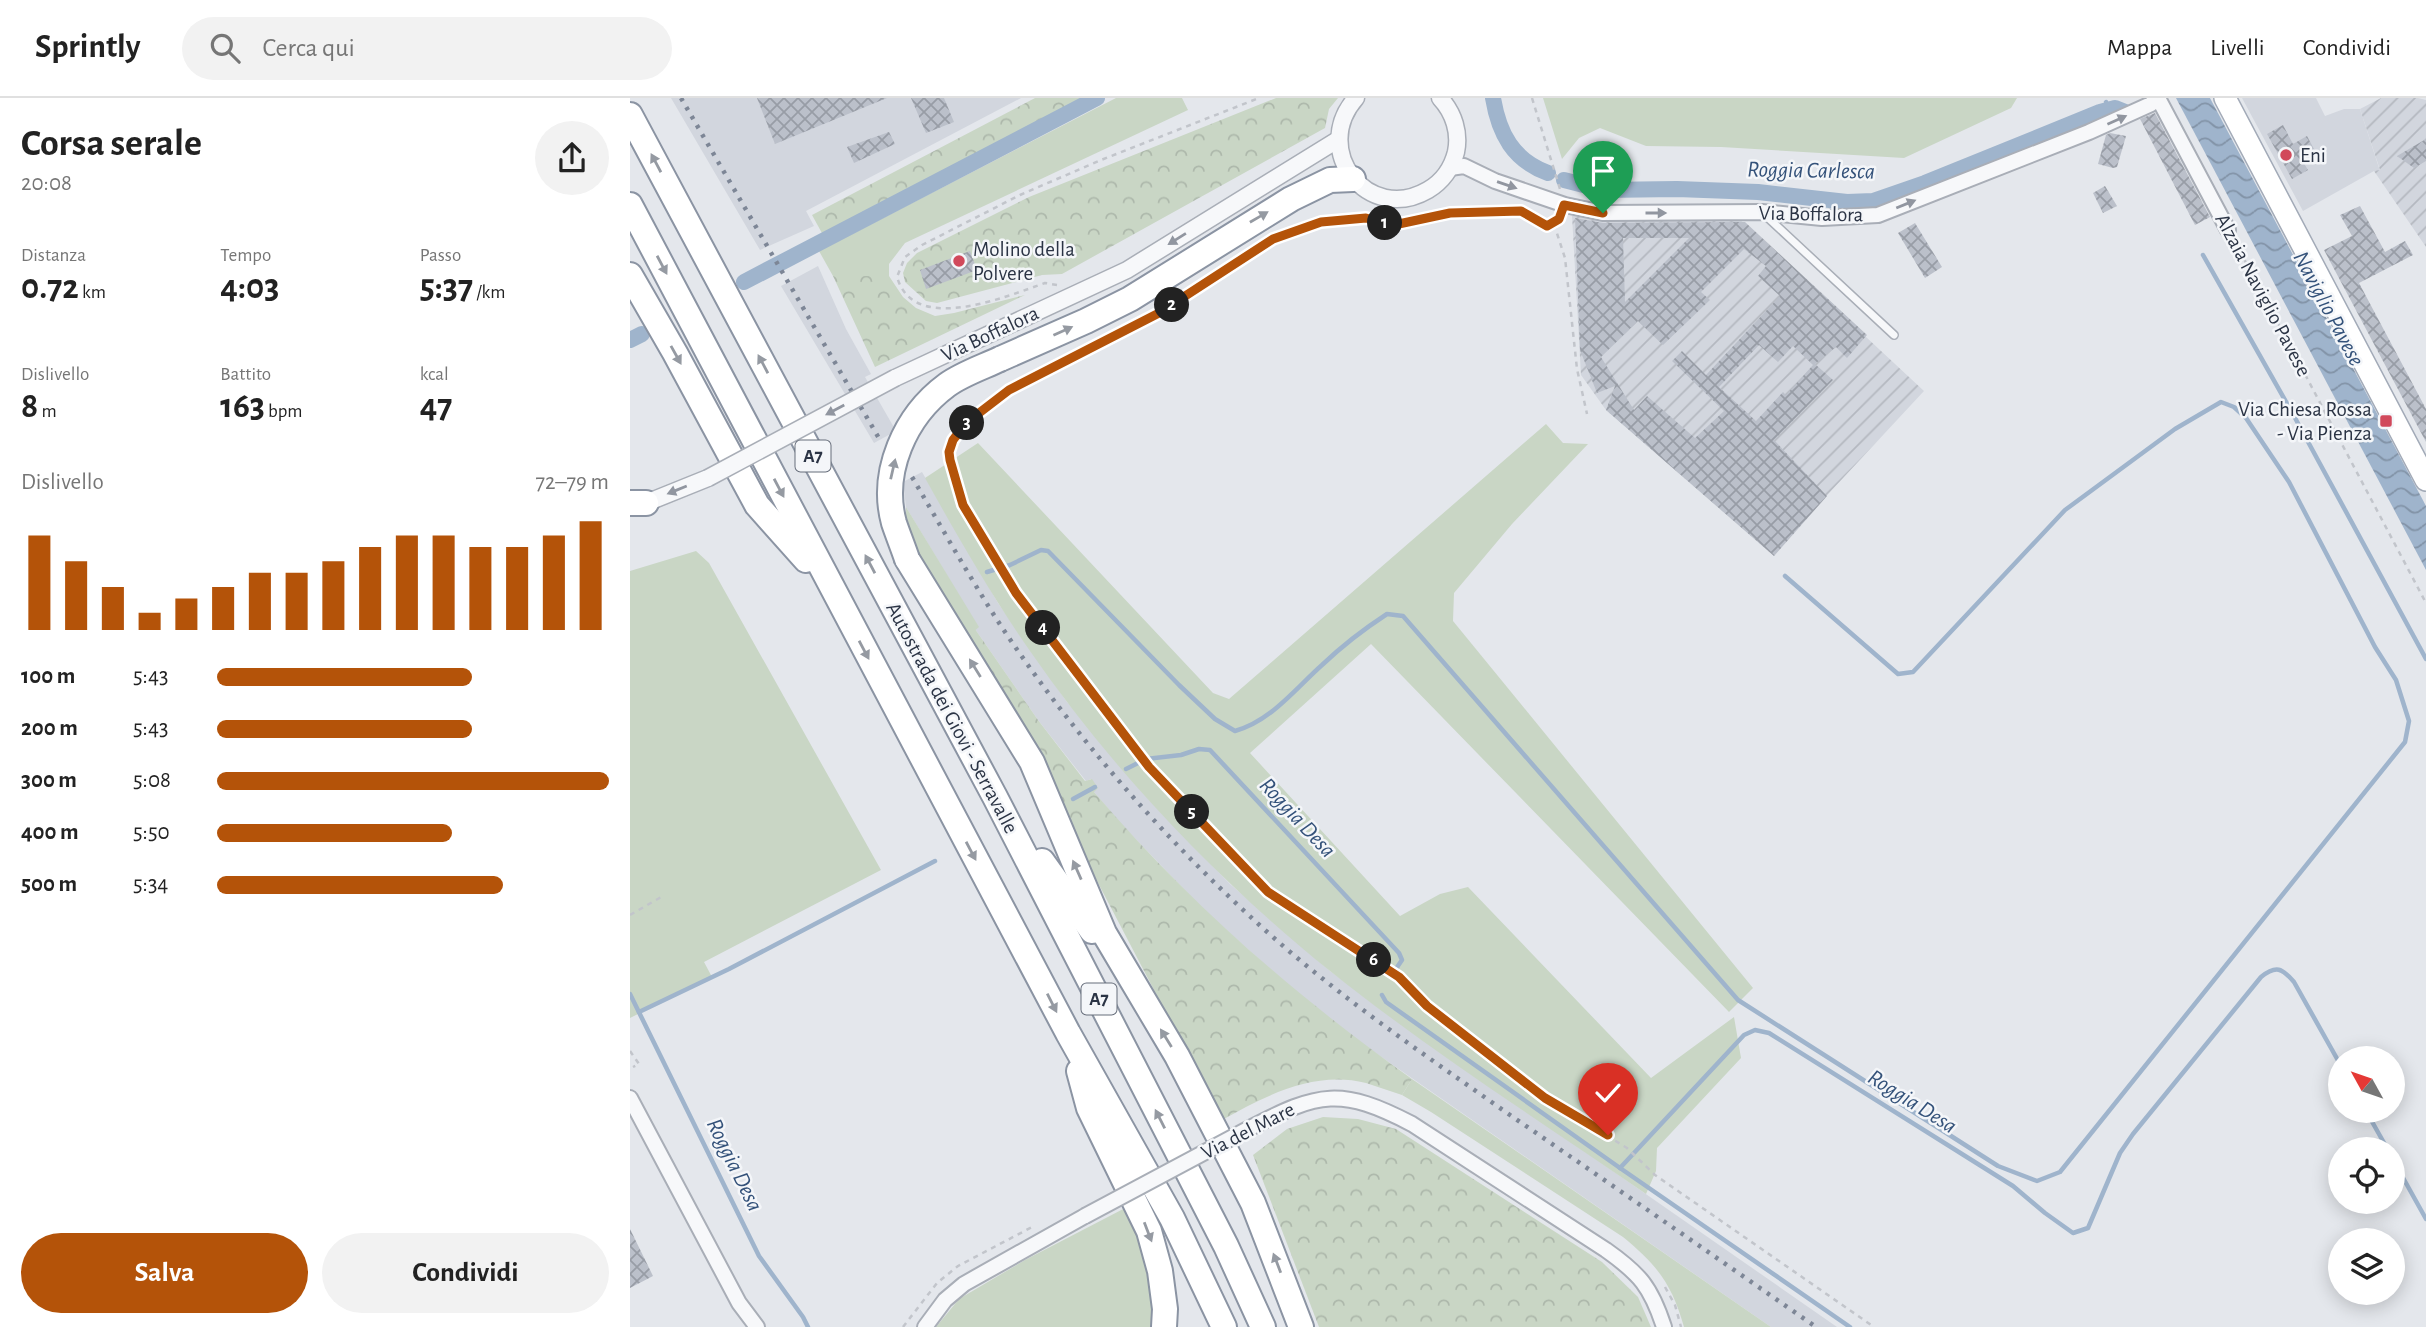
<!DOCTYPE html>
<html lang="it">
<meta charset="utf-8">
<style>
:root{--surface:#fff;--page:#f2f2f2;--text:#222;--muted:#767676;--line:#e0e0e0;--accent:#b45309}
body{margin:0;font-family:"Alegreya Sans",sans-serif;background:var(--page);color:var(--text);height:100vh;display:flex;flex-direction:column;font-size:26px;white-space:nowrap}
*{box-sizing:border-box;margin:0}
p{font-size:23px;color:var(--muted)}
.icon{flex:none;width:38px;height:38px;fill:none;stroke:currentColor;stroke-width:2;stroke-linecap:round;stroke-linejoin:round}
.map{position:relative;flex:1;overflow:hidden}
.panel{display:flex;flex-direction:column;background:var(--surface);width:630px}
.panel>*{flex:none}
.needle{width:46px;rotate:310deg}
.fabs{position:absolute;left:1698px;top:948px;display:grid;gap:14px}
.fabs a{display:grid;place-items:center;width:77px;height:77px;border-radius:50%;background:var(--surface);box-shadow:0 4px 18px #0003;font-size:35px}
.pin{position:absolute;display:grid;place-items:center;width:60px;height:60px;color:#fff;margin:-72px -30px;border-radius:50% 50% 50% 0;rotate:-45deg;box-shadow:0 0 7px #0007}
.pin .icon{rotate:45deg}
.km{position:absolute;width:35px;height:35px;margin:-18px;border-radius:50%;background:#222;color:#fff;font-size:19px;line-height:35px;text-align:center}
.round{display:grid;place-items:center;flex:none;width:74px;height:74px;border-radius:37px;background:var(--page)}
.summary{display:flex;align-items:center;justify-content:space-between;height:119px;padding:0 21px}
h1{font-size:38px;font-weight:700;line-height:52px}
.figures{display:grid;grid-template-columns:repeat(3,1fr);gap:10px;height:119px;padding:7px 21px}
.figures div{display:grid;align-content:center}
.figures b{font-size:35px;font-weight:700}
.figures small{font-size:19px;font-weight:400}
.figures p{font-size:19px}
.chart{height:196px;padding:14px 21px}
.chart p{display:flex;justify-content:space-between}
.chart svg{width:100%;height:126px;margin-top:7px;stroke:var(--accent);stroke-width:6}
.cta{display:flex;gap:14px;margin-top:auto;padding:14px 21px}
.cta a{flex:1;height:80px;border-radius:42px;background:var(--accent);color:#fff;font-size:28px;font-weight:700;line-height:80px;text-align:center}
.cta a+a{background:var(--page);color:var(--text)}
ul{padding:0 21px;list-style:none;font-size:23px}
li{display:grid;grid-template-columns:112px 84px 1fr;align-items:center;height:52px}
li i{height:18px;border-radius:9px;background:var(--accent)}
header{display:flex;align-items:center;gap:42px;box-sizing:border-box;height:98px;padding:0 35px;background:var(--surface);border-bottom:2px solid var(--line)}
header strong{font-size:33px}
nav{display:flex;gap:38px;margin-inline-start:auto;font-size:24px}
.search{width:490px;height:63px;background:var(--page);display:flex;align-items:center;gap:18px;box-sizing:border-box;padding:0 24px;border-radius:38px;color:var(--muted);font-size:26px}
main{display:flex;flex:1;min-height:0}
.map>svg:first-child{display:block}
.built{fill:#d2d6de}
.industrial{fill:url(#industrial-furrows)}
.green{fill:#c9d6c5}
.forest{fill:url(#forest-crowns)}
.water{fill:url(#water-waves)}
.lines{fill:none;stroke-linecap:round;stroke-linejoin:round}
.stream{stroke:#9fb4cc;stroke-width:4.5}
.canal{stroke:#9fb4cc;stroke-width:16}
.building{fill:url(#building-cross-hatch);fill-rule:evenodd}
.service-casing{stroke:#a9aeb7;stroke-width:10}
.minor-casing{stroke:#a9aeb7;stroke-width:18}
.tertiary-casing{stroke:#a9aeb7;stroke-width:19}
.primary-casing{stroke:#a3abb8;stroke-width:24}
.motorway-casing{stroke:#8b94a3;stroke-width:28}
.path{stroke:#c2c5cb;stroke-width:2.5;stroke-dasharray:5 5;stroke-linecap:butt}
.service{stroke:#f7f8fa;stroke-width:7}
.minor{stroke:#f7f8fa;stroke-width:14}
.tertiary{stroke:#f7f8fa;stroke-width:16}
.primary{stroke:#fff;stroke-width:21}
.motorway{stroke:#fff;stroke-width:24}
.rail{stroke:#7d8696;stroke-width:4.5;stroke-dasharray:3.5 7;stroke-linecap:butt}
.minor-bridge-casing{stroke:#a9aeb7;stroke-width:18;stroke-linecap:butt}
.tertiary-bridge-casing{stroke:#a9aeb7;stroke-width:19;stroke-linecap:butt}
.motorway-bridge-casing{stroke:#8b94a3;stroke-width:28;stroke-linecap:butt}
.minor-bridge{stroke:#f7f8fa;stroke-width:14}
.tertiary-bridge{stroke:#f7f8fa;stroke-width:16}
.motorway-bridge{stroke:#fff;stroke-width:24}
.oneway{fill:#9196a0}
.oneway2{fill:#959aa2}
.route-casing{stroke:#fff;stroke-width:14}
.route{stroke:#b45309;stroke-width:9}
.poi-dot{fill:#d1495b;stroke:#f4f6f9;stroke-width:2.5}
.labels{text-anchor:middle;dominant-baseline:central;stroke-width:5;stroke-linejoin:round;paint-order:stroke}
.shield{fill:#f4f6f9;stroke:#676e7b;stroke-width:2}
.shield-label{font-size:19px;font-weight:bold;fill:#2b3445}
.poi-label{font-size:21px;fill:#2b3445;stroke:#f4f6f9;text-anchor:start}
.street-label{font-size:21px;fill:#2b3445;stroke:#f4f6f9}
.water-label{font-size:23px;font-style:italic;fill:#34527a;stroke:#f4f6f9}
</style>
<header>
<strong>Sprintly</strong>
<div class="search"><svg class="icon" aria-label="search" viewBox="0 0 24 24"><circle cx="10" cy="10" r="6"/><path d="M15 15l6 6"/></svg>Cerca qui</div>
<nav><a>Mappa</a><a>Livelli</a><a>Condividi</a></nav>
</header>
<main>
<section class="panel">
<div class="summary"><div><h1>Corsa serale</h1><p>20:08</p></div><a class="round"><svg class="icon" aria-label="share" viewBox="0 0 24 24"><path d="M12 15V3M7 8l5-5 5 5M5 13v7h14v-7"/></svg></a></div>
<div class="figures">
<div><p>Distanza</p><b>0.72<small> km</small></b></div>
<div><p>Tempo</p><b>4:03</b></div>
<div><p>Passo</p><b>5:37<small> /km</small></b></div>
</div>
<div class="figures">
<div><p>Dislivello</p><b>8<small> m</small></b></div>
<div><p>Battito</p><b>163<small> bpm</small></b></div>
<div><p>kcal</p><b>47</b></div>
</div>
<div class="chart"><p><span>Dislivello</span>72–79 m</p>
<svg viewBox="0 0 160 44" preserveAspectRatio="none"><path d="M5 44V11M15 44V20M25 44V29M35 44V38M45 44V33M55 44V29M65 44V24M75 44V24M85 44V20M95 44V15M105 44V11M115 44V11M125 44V15M135 44V15M145 44V11M155 44V6"/></svg>
</div>
<ul>
<li><b>100 m</b>5:43<i style="width:65%"></i></li>
<li><b>200 m</b>5:43<i style="width:65%"></i></li>
<li><b>300 m</b>5:08<i style="width:100%"></i></li>
<li><b>400 m</b>5:50<i style="width:60%"></i></li>
<li><b>500 m</b>5:34<i style="width:73%"></i></li>
</ul>
<div class="cta"><a>Salva</a><a>Condividi</a></div>
</section>
<div class="map">
<svg width="1796" height="1229" viewBox="0 0 1796 1229">
<defs>
<pattern id="industrial-furrows" width="10" height="10" patternUnits="userSpaceOnUse" patternTransform="scale(1.75)"><rect width="10" height="10" fill="#d2d6de"/><path d="M-1 1l2-2M0 10L10 0M9 11l2-2" fill="none" stroke="#b4b8c0"/></pattern>
<pattern id="forest-crowns" width="20" height="18" patternUnits="userSpaceOnUse" patternTransform="scale(1.75)"><rect width="20" height="18" fill="#c9d6c5"/><path d="M2 6a3 3 0 1 1 6 0M12 15a3 3 0 1 1 6 0" fill="none" stroke="#adb8ab"/></pattern>
<pattern id="water-waves" width="16" height="10" patternUnits="userSpaceOnUse" patternTransform="scale(1.75)"><rect width="16" height="10" fill="#9fb4cc"/><path d="M0 5q4-4 8 0t8 0" fill="none" stroke="#8293a7"/></pattern>
<pattern id="building-cross-hatch" width="8" height="8" patternUnits="userSpaceOnUse" patternTransform="scale(1.75)"><rect width="8" height="8" fill="#bbc0ca"/><path d="M0 0l8 8M0 8l8-8" fill="none" stroke="#989da6"/></pattern>
</defs>
<rect width="100%" height="100%" fill="#e4e7ec"/>
<!-- built -->
<g class="built">
<path d="M41,0H391L176,113L184,128L130,152Z"/>
<path d="M1612,0H1686L1695,18L1714,11H1730L1750,73H1744L1673,113Z"/>
<path d="M188,168L216,231L241,276L235,279L266,333L244,345L151,188Z"/>
<path d="M292,374L368,505L437,604L520,703L600,786L700,873L760,918L1207,1229H1141L737,949L676,903L574,812L493,728L464,694L461,681L456,683L408,622L345,531L348,529L276,409L273,384Z"/>
</g>
<!-- industrial -->
<g class="industrial">
<path d="M1751,0H1788L1796,2V149L1744,73L1750,72L1730,11Z"/>
<path d="M1056,117L1106,118L1294,293L1174,422L1144,458L976,312L951,277L942,118Z"/>
</g>
<!-- green -->
<g class="green">
<path d="M486,0H552L558,12L275,145L259,166V178H203L189,153Z"/>
<path d="M913,0H1387L1381,10L1274,60L1091,49L1016,48L970,30L949,40L932,61Z"/>
<path d="M916,326L933,345L958,346L882,426L824,495L823,523L1123,890L1099,914L741,546L620,655L770,818L810,796L838,789L1021,980L1104,919L1111,960L1027,1050L1026,1073L1016,1096C910,1023 800,953 700,873C586,781 483,673 400,553C361,497 328,439 295,380L348,345L583,595L599,601Z"/>
<path d="M276,409L349,529L337,539L285,452L276,428Z"/>
<path d="M66,453L79,465L251,772L74,864L82,879L0,920V473Z"/>
<path d="M782,981L1141,1229H1054C1042,1186 1027,1167 993,1139L801,1014L772,997Z"/>
<path d="M499,1108L526,1198V1229H306L329,1201L395,1162Z"/>
</g>
<!-- forest -->
<g class="forest">
<path d="M405,0H456L193,137L182,117Z"/>
<path d="M646,0H708L699,11L695,30L432,176L412,177L307,205L296,203L275,184L273,175L277,165L287,155L399,99Z"/>
<path d="M203,178H259L273,199L286,210L305,218L324,215L395,197L245,269Z"/>
<path d="M345,531L408,622L455,683L462,681L468,690L464,694C560,806 663,896 782,981L772,997C760,993 748,989 736,985C684,972 635,998 592,1022L444,739L396,630L337,539Z"/>
<path d="M693,1019L728,1021L766,1031L972,1164L1008,1199L1021,1229H689L623,1057L657,1031Z"/>
</g>
<!-- water -->
<path class="water" d="M1546,0H1580L1796,408V472Z"/>
<g class="lines">
<!-- stream -->
<g class="stream">
<path d="M1476,4L1479,11"/>
<path d="M1573,157L1664,318L1796,561"/>
<path d="M357,474L380,467L411,452L418,453L549,587L585,621L605,633C641,623 665,591 692,567C712,548 734,531 757,516L773,518L1108,902L1368,1068L1407,1083L1430,1074L1775,644L1779,623L1766,582L1745,549L1659,384L1616,320L1604,309L1591,304L1545,331L1435,412L1283,574L1268,576L1155,478"/>
<path d="M496,671L516,661L551,657L569,651L580,652L769,855L772,862L761,878"/>
<path d="M443,701L465,689"/>
<path d="M0,896L129,1158L173,1219L178,1229"/>
<path d="M752,897L756,904L990,1070L1220,1229"/>
<path d="M9,914L99,871L305,763"/>
<path d="M1736,1013L1758,1052"/>
<path d="M1762,1060L1796,1121"/>
<path d="M990,1070L1114,937L1125,932L1139,935L1383,1088L1415,1115L1443,1135L1458,1130L1490,1055L1503,1036L1631,879C1646,867 1652,870 1664,884L1710,966"/>
</g>
<!-- canal -->
<g class="canal">
<path d="M863,0C869,36 883,62 918,75"/>
<path d="M934,82L973,92L1047,91L1128,94L1217,104L1243,103L1295,85L1470,14L1485,10L1495,14"/>
<path d="M114,184L467,0"/>
<path d="M0,242L12,236"/>
</g>
</g>
<!-- building -->
<g class="building">
<path d="M127,0H257L145,46Z"/>
<path d="M281,0H314L324,24L296,35Z"/>
<path d="M1525,15L1580,119L1565,127L1510,21Z"/>
<path d="M1653,27L1663,46L1677,38L1684,51L1670,59L1678,72L1662,81L1637,36Z"/>
<path d="M259,34L265,46L224,65L217,49Z"/>
<path d="M1480,35L1496,38L1487,69L1483,70L1468,66L1476,37Z"/>
<path d="M1796,41V63L1784,70L1767,58Z"/>
<path d="M1475,88L1487,108L1473,115L1463,95Z"/>
<path d="M1730,108L1755,154L1775,143L1783,157L1729,185L1796,311V344L1694,152L1722,138L1710,117Z"/>
<path d="M945,120L973,125L1115,124L1237,237L1217,260L1206,249L1185,266L1203,282L1144,342L1197,398L1144,458L976,312L985,288L967,295L950,252ZM993,140H1059L995,204ZM1114,151L1136,168L1128,178L1150,198L1076,277L1052,253L1042,263L1094,313L1065,340L1017,298L1004,312L971,259L1008,223L1033,247L1080,202L1071,194ZM1129,247L1148,264L1163,248L1183,267L1156,297L1153,294L1126,323L1089,289Z"/>
<path d="M1285,125L1312,169L1295,180L1268,135Z"/>
<path d="M340,153L347,172L296,191L290,172Z"/>
<path d="M0,1131L23,1178L0,1190Z"/>
</g>
<g class="lines">
<defs>
<path id="service" d="M1135,117L1264,237"/>
<g id="minor">
<path d="M1528,0L1598,132"/>
<path d="M820,70L834,68L865,83L935,107L973,115L1132,114L1192,120L1248,117L1459,34L1521,6L1527,0"/>
<path d="M0,1000L109,1205L127,1229"/>
<path d="M620,1030C689,994 711,989 782,1026L976,1152C1010,1176 1021,1189 1034,1229"/>
<path d="M295,1229L315,1202L334,1186L455,1118"/>
</g>
<g id="tertiary">
<path d="M726,0C680,52 738,127 798,92C812,84 822,70 826,54C830,35 824,15 810,0"/>
<path d="M265,280L497,172L709,41"/>
<path d="M16,405L78,380"/>
</g>
<path id="primary" d="M1595,0L1796,382"/>
<g id="motorway">
<path d="M0,17L365,699L596,1148L633,1229"/>
<path d="M0,107L438,935L542,1120L594,1229"/>
<path d="M0,177L45,255L127,407L176,462"/>
<path d="M370,261L456,223L500,201L661,101L700,82L723,81"/>
<path d="M0,405H16"/>
<path d="M277,461L402,664L474,835L547,958L623,1105L671,1229"/>
<path d="M412,763L462,833"/>
<path d="M449,973L459,1010L519,1133L530,1173L535,1211L534,1229"/>
</g>
</defs>
<!-- service casing -->
<use href="#service" class="service-casing"/>
<!-- minor casing -->
<use href="#minor" class="minor-casing"/>
<!-- tertiary casing -->
<use href="#tertiary" class="tertiary-casing"/>
<!-- primary casing -->
<use href="#primary" class="primary-casing"/>
<!-- motorway casing -->
<use href="#motorway" class="motorway-casing"/>
<!-- path -->
<g class="path">
<path d="M902,0L930,91"/>
<path d="M930,120L924,126L917,128L891,112L820,115L764,127L736,120L691,124L643,141L529,215L379,292L336,325L323,342L319,354L320,362L333,407L385,495L519,669L638,794L769,879L797,908L915,1000L997,1050L1025,1077L1244,1229"/>
<path d="M924,126L935,160L947,271L957,316"/>
<path d="M1605,144L1796,505"/>
<path d="M427,187L415,185C377,198 284,238 267,179L275,159L292,147L390,97L471,62L629,0"/>
<path d="M0,817L33,798"/>
<path d="M0,953L9,966L3,969"/>
<path d="M1035,1189L1045,1207L1051,1229"/>
<path d="M273,1229L307,1185L328,1168L404,1128"/>
</g>
<!-- service -->
<use href="#service" class="service"/>
<!-- minor -->
<use href="#minor" class="minor"/>
<!-- tertiary -->
<use href="#tertiary" class="tertiary"/>
<!-- primary -->
<use href="#primary" class="primary"/>
<!-- motorway -->
<use href="#motorway" class="motorway"/>
<!-- rail -->
<g class="rail">
<path d="M51,0L250,342"/>
<path d="M282,379C312,430 341,482 373,531C444,637 530,736 624,822C703,895 792,955 880,1017C982,1087 1084,1158 1186,1229"/>
</g>
<defs>
<path id="minor-bridge" d="M455,1118L620,1030"/>
<path id="tertiary-bridge" d="M78,380L265,280"/>
<path id="motorway-bridge" d="M277,461C273,449 268,437 264,425C250,374 275,318 317,287C332,276 353,269 370,261"/>
</defs>
<!-- minor-bridge casing -->
<use href="#minor-bridge" class="minor-bridge-casing"/>
<!-- tertiary-bridge casing -->
<use href="#tertiary-bridge" class="tertiary-bridge-casing"/>
<!-- motorway-bridge casing -->
<use href="#motorway-bridge" class="motorway-bridge-casing"/>
<!-- minor-bridge -->
<use href="#minor-bridge" class="minor-bridge"/>
<!-- tertiary-bridge -->
<use href="#tertiary-bridge" class="tertiary-bridge"/>
<!-- motorway-bridge -->
<use href="#motorway-bridge" class="motorway-bridge"/>
</g>
<!-- one-way arrows -->
<defs><path id="oneway-solid" d="M-6-.8H1V-3.2L6.5 0L1 3.2V.8H-6Z" transform="scale(1.75)"/></defs>
<g class="oneway">
<use href="#oneway-solid" transform="translate(1487 22) rotate(-24)"/>
<use href="#oneway-solid" transform="translate(877 87) rotate(19)"/>
<use href="#oneway-solid" transform="translate(1276 106) rotate(-22)"/>
<use href="#oneway-solid" transform="translate(1026 115)"/>
<use href="#oneway-solid" transform="translate(547 141) rotate(148)"/>
<use href="#oneway-solid" transform="translate(205 312) rotate(152)"/>
<use href="#oneway-solid" transform="translate(47 392) rotate(158)"/>
</g>
<g class="oneway2">
<use href="#oneway-solid" transform="translate(26 65) rotate(-118)"/>
<use href="#oneway-solid" transform="translate(629 119) rotate(-30)"/>
<use href="#oneway-solid" transform="translate(32 167) rotate(62)"/>
<use href="#oneway-solid" transform="translate(433 233) rotate(-24)"/>
<use href="#oneway-solid" transform="translate(46 257) rotate(61)"/>
<use href="#oneway-solid" transform="translate(133 266) rotate(-118)"/>
<use href="#oneway-solid" transform="translate(263 371) rotate(-77)"/>
<use href="#oneway-solid" transform="translate(149 390) rotate(62)"/>
<use href="#oneway-solid" transform="translate(240 466) rotate(-118)"/>
<use href="#oneway-solid" transform="translate(234 552) rotate(62)"/>
<use href="#oneway-solid" transform="translate(345 570) rotate(-122)"/>
<use href="#oneway-solid" transform="translate(341 753) rotate(62)"/>
<use href="#oneway-solid" transform="translate(447 772) rotate(-114)"/>
<use href="#oneway-solid" transform="translate(422 905) rotate(63)"/>
<use href="#oneway-solid" transform="translate(536 940) rotate(-122)"/>
<use href="#oneway-solid" transform="translate(530 1021) rotate(-117)"/>
<use href="#oneway-solid" transform="translate(518 1134) rotate(69)"/>
<use href="#oneway-solid" transform="translate(647 1165) rotate(-111)"/>
</g>
<g class="lines">
<defs>
<path id="route" d="M973,115L934,107L929,121L917,128L891,113L820,115L764,127L736,120L691,124L643,141L529,215L379,292L336,325L323,342L319,354L320,362L333,407L386,495L519,669L638,794L769,879L797,908L915,1000L978,1037"/>
</defs>
<!-- route casing -->
<use href="#route" class="route-casing"/>
<!-- route -->
<use href="#route" class="route"/>
</g>
<!-- markers -->
<g class="poi-dot">
<circle cx="1656" cy="57" r="7"/>
<circle cx="329" cy="163" r="7"/>
<rect x="1749" y="316" width="14" height="14" rx="3.5"/>
</g>
<g class="labels">
<!-- shield labels -->
<g class="shield">
<rect x="165.5" y="342.5" width="35" height="31" rx="5"/>
<rect x="451.5" y="885.5" width="35" height="31" rx="5"/>
</g>
<g class="shield-label">
<text x="183" y="358">A7</text>
<text x="469" y="901">A7</text>
</g>
<!-- poi labels -->
<g class="poi-label">
<text x="1670" y="57">Eni</text>
<text x="343" y="151">Molino della<tspan x="343" dy="24">Polvere</tspan></text>
<text x="1742" y="311" text-anchor="end">Via Chiesa Rossa<tspan x="1742" dy="24">- Via Pienza</tspan></text>
</g>
<!-- street labels -->
<g class="street-label">
<text transform="translate(1181 116) rotate(1)">Via Boffalora</text>
<text transform="translate(1633 197) rotate(62)">Alzaia Naviglio Pavese</text>
<text transform="translate(360 236) rotate(-25)">Via Boffalora</text>
<text transform="translate(322 620) rotate(62)">Autostrada dei Giovi - Serravalle</text>
<text transform="translate(618 1033) rotate(-27)">Via del Mare</text>
</g>
<!-- water labels -->
<g class="water-label">
<text transform="translate(1181 73) rotate(1)">Roggia Carlesca</text>
<text transform="translate(1698 211) rotate(62)">Naviglio Pavese</text>
<text transform="translate(667 720) rotate(47)">Roggia Desa</text>
<text transform="translate(1282 1004) rotate(32)">Roggia Desa</text>
<text transform="translate(104 1067) rotate(64)">Roggia Desa</text>
</g>
</g>
</svg>
<div class="fabs">
<a><svg class="needle" viewBox="-14 -14 28 28"><path d="M0-13l5 13h-10z" fill="#e53935"/><path d="M0 13l5-13h-10z" fill="#767676"/></svg></a>
<a><svg class="icon" aria-label="locate" viewBox="0 0 24 24"><circle cx="12" cy="12" r="6"/><path d="M12 2v4M12 18v4M2 12h4M18 12h4"/></svg></a>
<a><svg class="icon" aria-label="layers" viewBox="0 0 24 24"><path d="M12 4l9 5-9 5-9-5zM3 14l9 5 9-5"/></svg></a>
</div>
<div class="pin" style="left:973px;top:115px;background:#1e9e55"><svg class="icon" aria-label="arrive" viewBox="0 0 24 24"><path d="M6 21V4h12l-3 4 3 4H6"/></svg></div>
<div class="pin" style="left:978px;top:1037px;background:#d93025"><svg class="icon" aria-label="check" viewBox="0 0 24 24"><path d="M5 12l5 5 9-10"/></svg></div>
<b class="km" style="left:755px;top:125px">1</b>
<b class="km" style="left:542px;top:207px">2</b>
<b class="km" style="left:337px;top:325px">3</b>
<b class="km" style="left:413px;top:530px">4</b>
<b class="km" style="left:562px;top:714px">5</b>
<b class="km" style="left:744px;top:862px">6</b>
</div>
</main>
